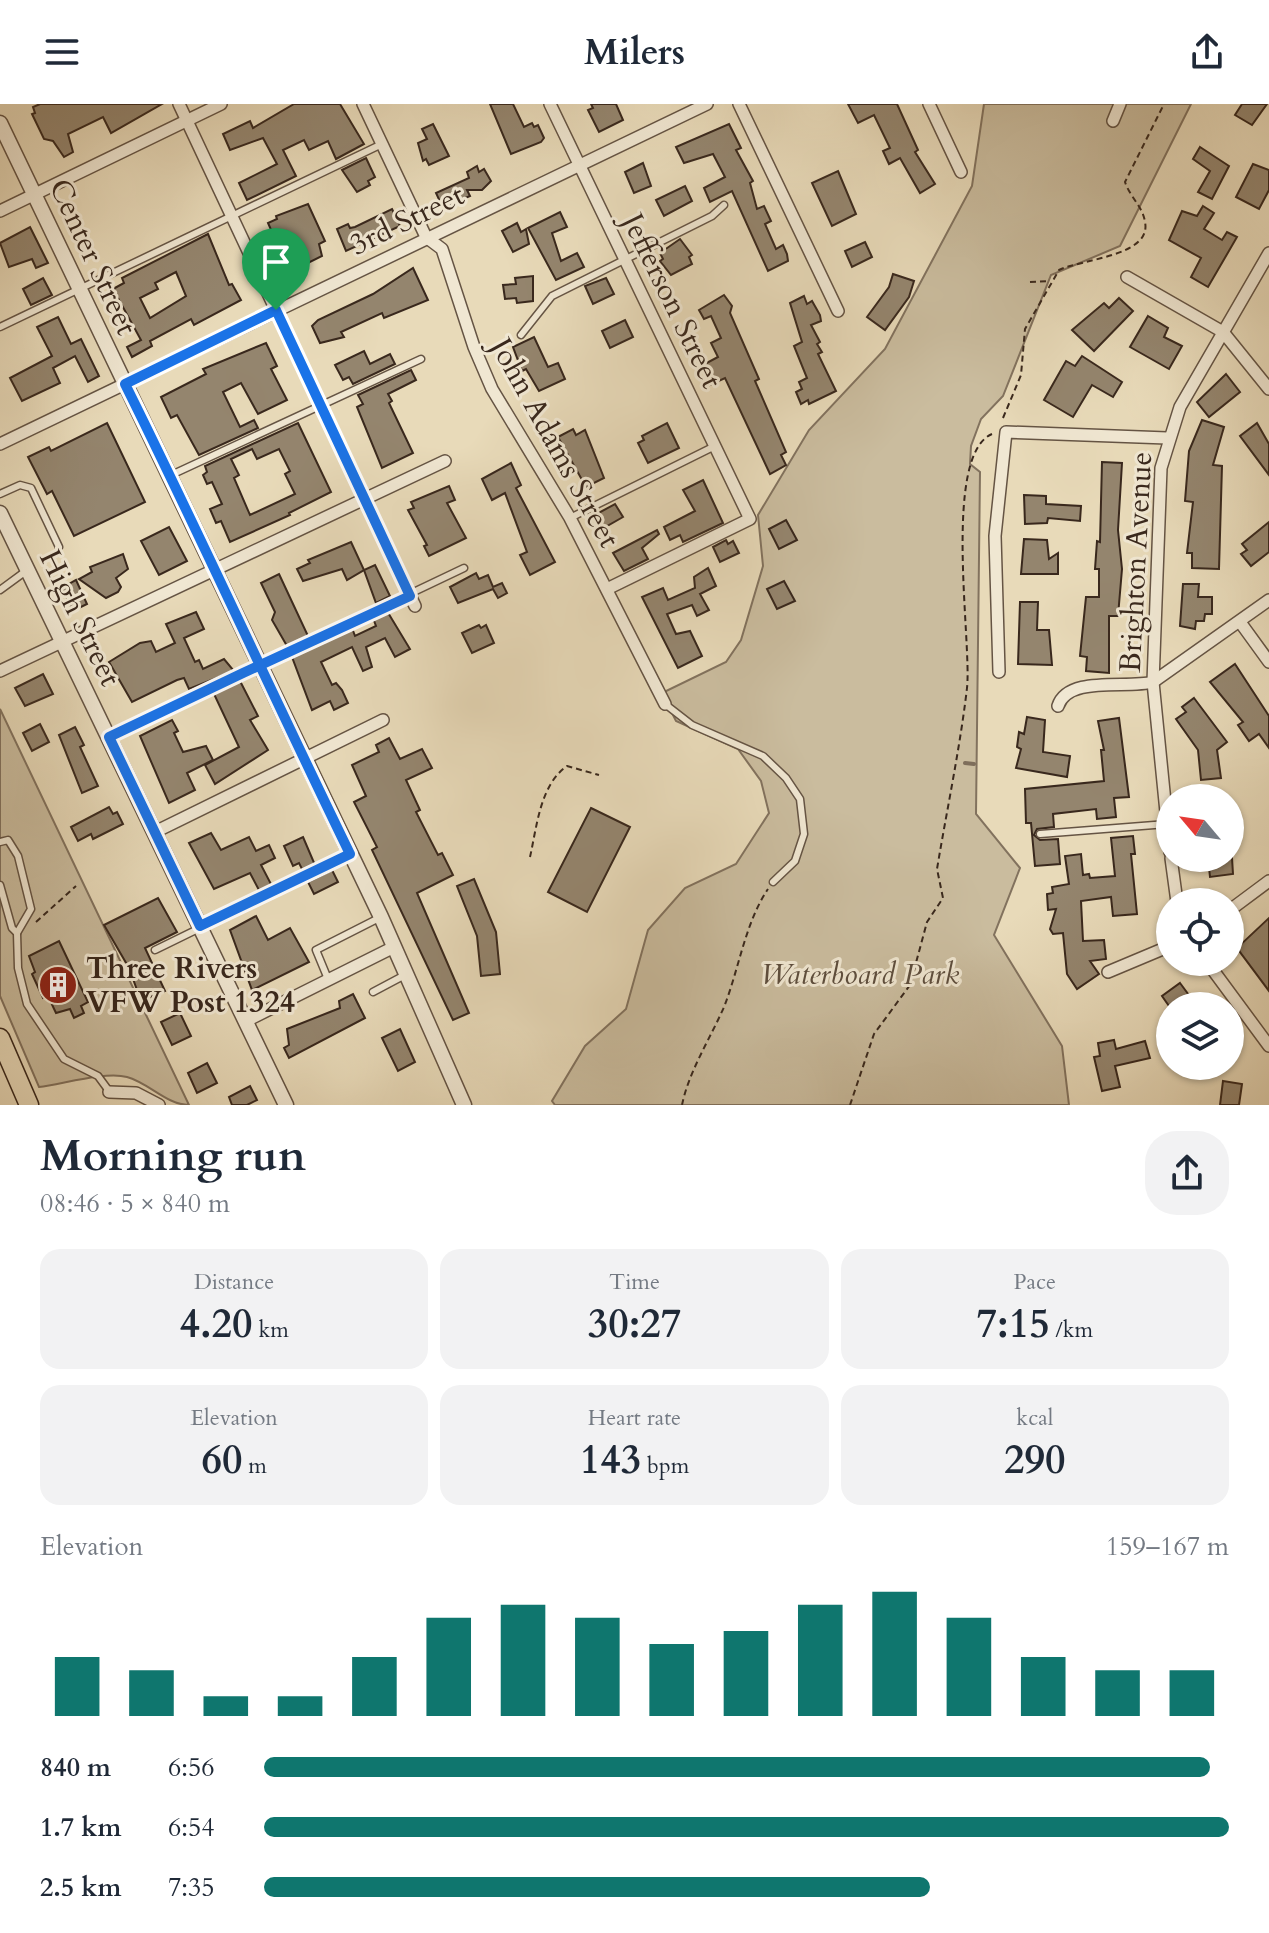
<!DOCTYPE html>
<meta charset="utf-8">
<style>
:root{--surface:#fff;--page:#f2f2f3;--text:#1f2937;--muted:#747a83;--accent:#0f766e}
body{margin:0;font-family:Cardo,serif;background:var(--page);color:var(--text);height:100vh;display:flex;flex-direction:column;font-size:30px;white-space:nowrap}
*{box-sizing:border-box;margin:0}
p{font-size:26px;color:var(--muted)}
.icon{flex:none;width:44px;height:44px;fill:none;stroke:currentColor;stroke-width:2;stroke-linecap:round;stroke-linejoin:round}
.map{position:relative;height:1001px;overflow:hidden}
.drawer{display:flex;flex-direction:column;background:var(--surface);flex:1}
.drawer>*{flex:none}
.needle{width:52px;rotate:299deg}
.buttons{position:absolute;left:1156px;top:680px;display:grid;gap:16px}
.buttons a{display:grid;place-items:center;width:88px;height:88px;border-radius:50%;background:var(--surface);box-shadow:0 2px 6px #0004;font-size:40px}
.pin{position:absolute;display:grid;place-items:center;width:68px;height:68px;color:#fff;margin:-82px -34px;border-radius:50% 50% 50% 0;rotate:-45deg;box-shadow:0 0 8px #0007}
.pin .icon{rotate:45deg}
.round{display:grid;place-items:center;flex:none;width:84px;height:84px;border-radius:32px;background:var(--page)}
.summary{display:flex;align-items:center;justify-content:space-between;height:136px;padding:0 40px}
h1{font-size:44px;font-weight:800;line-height:60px}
.metrics{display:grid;grid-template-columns:repeat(3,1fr);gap:12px;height:136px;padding:8px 40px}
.metrics div{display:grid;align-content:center;border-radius:20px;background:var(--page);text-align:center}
.metrics b{font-size:40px;font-weight:800}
.metrics small{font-size:22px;font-weight:400}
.metrics p{font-size:22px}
.chart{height:224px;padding:16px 40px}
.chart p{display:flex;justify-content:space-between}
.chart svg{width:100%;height:144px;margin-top:8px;stroke:var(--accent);stroke-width:6}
ul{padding:0 40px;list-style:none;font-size:26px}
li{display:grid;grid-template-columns:128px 96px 1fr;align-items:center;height:60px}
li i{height:20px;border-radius:10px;background:var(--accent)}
header{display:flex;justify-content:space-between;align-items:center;height:104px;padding:0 40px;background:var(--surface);font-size:36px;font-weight:800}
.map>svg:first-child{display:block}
.green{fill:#cabc9e;stroke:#82725e;stroke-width:2}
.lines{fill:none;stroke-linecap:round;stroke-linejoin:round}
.stream{stroke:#7e6e5b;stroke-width:4}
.building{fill:#94856e;stroke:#39281d;stroke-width:2;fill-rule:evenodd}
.service-casing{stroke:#655444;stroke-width:9}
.minor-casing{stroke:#655444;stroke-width:14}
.tertiary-casing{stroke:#655444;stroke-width:17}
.trunk-casing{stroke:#39281d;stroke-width:21}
.path{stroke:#39281d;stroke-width:2;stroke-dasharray:6 4;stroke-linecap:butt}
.service{stroke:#f0e7d2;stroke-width:6}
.minor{stroke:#f0e7d2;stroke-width:11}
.tertiary{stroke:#f0e7d2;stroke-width:14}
.trunk{stroke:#e8dab9;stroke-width:18}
.route-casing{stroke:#fff;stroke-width:16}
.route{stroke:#1a73e8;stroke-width:10}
.labels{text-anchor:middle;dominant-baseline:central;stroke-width:6;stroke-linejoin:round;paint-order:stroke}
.street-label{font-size:30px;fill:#39281d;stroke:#f0e7d2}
.poi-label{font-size:30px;font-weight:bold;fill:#39281d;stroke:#f0e7d2;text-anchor:start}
.park-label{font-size:30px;font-style:italic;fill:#5d4d3d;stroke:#f0e7d2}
</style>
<header><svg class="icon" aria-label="menu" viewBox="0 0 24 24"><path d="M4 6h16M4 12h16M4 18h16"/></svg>Milers<svg class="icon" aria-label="share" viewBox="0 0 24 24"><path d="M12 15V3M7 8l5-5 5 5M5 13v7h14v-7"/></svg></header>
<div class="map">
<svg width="1269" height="1001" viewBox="0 0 1269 1001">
<rect width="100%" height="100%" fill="#e8dab9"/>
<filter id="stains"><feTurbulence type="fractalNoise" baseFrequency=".0025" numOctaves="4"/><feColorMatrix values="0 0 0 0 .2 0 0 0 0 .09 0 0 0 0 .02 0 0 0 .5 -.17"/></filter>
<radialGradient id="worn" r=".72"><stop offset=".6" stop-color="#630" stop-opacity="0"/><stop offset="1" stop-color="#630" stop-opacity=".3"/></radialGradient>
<!-- green -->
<g class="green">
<path d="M984,0H1191L1120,142L1051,171L1003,292L981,315L971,342L970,360L980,368L976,710L1020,764L994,831L1062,942L1069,1001H555L552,997L585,942L626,905L648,826L685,784L736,760L769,709L761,677L738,645L676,617L662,589L726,558L741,536L763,462L758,411L809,326L885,245L972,82Z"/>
<path d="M0,605L189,1001C167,1001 149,979 127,973C106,967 63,980 39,983L0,892Z"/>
</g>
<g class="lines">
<!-- stream -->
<path class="stream" d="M965,659L974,660"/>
</g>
<!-- building -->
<g class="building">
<path d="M40,0H162L111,29L103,13L68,30L73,48L64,53L53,37L44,35L32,10L35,9L33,3Z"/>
<path d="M294,0H340L364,40L336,55L328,37L309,46L304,36L283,46L296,72L247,96L239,79L277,60L263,34L230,46L223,30L250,17L253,24Z"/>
<path d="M490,0H513L524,23L532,19L534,23L538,21L544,34L541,38L511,50Z"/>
<path d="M591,0H616L623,16L599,28L588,6L593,4Z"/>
<path d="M848,0H897L918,46L915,48L935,80L920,89L900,54L889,60L883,47L890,44L874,11L858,19Z"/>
<path d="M1242,0H1267L1252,21L1235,11Z"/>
<path d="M433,20L449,52L429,61L426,55L423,57L418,39L427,35L422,25Z"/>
<path d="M729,20L741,44L736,46L753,77L750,79L757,105L764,102L771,117L765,120L776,145L783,141L787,150L788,157L768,167L732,87L710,98L704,84L725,73L713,50L684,59L676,43Z"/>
<path d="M1200,43L1229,62L1212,95L1198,88L1210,67L1193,55Z"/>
<path d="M366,54L375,73L368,77L370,81L357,88L342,66Z"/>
<path d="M643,59L651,82L634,89L625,68Z"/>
<path d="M1253,60L1269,66V86L1259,105L1236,93Z"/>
<path d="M477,62L479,68L484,65L491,77L482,86H467L470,92L443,104L436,89L469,74L467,68Z"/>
<path d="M838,67L856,110L832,122L812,79Z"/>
<path d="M685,82L692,97L664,112L656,96Z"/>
<path d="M308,100L325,137L319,140L322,152L296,165L281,135L276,137L268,119L277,115L276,112Z"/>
<path d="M1203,102L1214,109L1204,125L1222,136L1227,128L1237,133L1208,183L1191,173L1201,154L1169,136L1182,107L1197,112Z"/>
<path d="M392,105L400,122L346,147L337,125L348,120L350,124L355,123Z"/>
<path d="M560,108L567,123L552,129L561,157L577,149L584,163L556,176L528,124Z"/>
<path d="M517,119L521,128L526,125L529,140L513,148L502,127Z"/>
<path d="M30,123L48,159L36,164L32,155L9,163L0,139Z"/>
<path d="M208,130L229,181L232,180L241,196L194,221L191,215L150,237L152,242L132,253L127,243L141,236L113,185L124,179L122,174ZM176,168L186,192L150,214L140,194L158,185L155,179Z"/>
<path d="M680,135L692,151L689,153L692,160L671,171L660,157L663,155L660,149Z"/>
<path d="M865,138L872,153L852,163L845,147Z"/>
<path d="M413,164L428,196L384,214L382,209L341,228L344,233L320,239L312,222L318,216L373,190Z"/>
<path d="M893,170L914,177L909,193L885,226L867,213L889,183Z"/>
<path d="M533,172V197L517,199L516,194L505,195L503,181L516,180L515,174Z"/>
<path d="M43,174L52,191L31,201L23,185Z"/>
<path d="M606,174L614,190L593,200L585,182Z"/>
<path d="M724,191L732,202L730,209L759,275L755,277L786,348L781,351L786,361L770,370L725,274L710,281L701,262L718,253L711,239L721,234L711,212L704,215L699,206Z"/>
<path d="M804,192L807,200L812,197L820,211L821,217L811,221L820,238L817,240L822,248L818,250L836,287L809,300L808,296L801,300L796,288L802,285L799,278L807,274L794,242L802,238L790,199Z"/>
<path d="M1119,194L1133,207L1094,247L1072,226L1104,199L1109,204Z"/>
<path d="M1148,212L1168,224L1164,233L1182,242L1169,265L1130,243Z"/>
<path d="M58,213L71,240L81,235L99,272L88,278L75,252L53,264L60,279L22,297L10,274L52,252L37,223Z"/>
<path d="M625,216L633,233L610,244L602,227Z"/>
<path d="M534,233L548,263L558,259L565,275L539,287L526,265L522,267L513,243Z"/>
<path d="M266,239L277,262L271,265L287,296L258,310L241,279L223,288L240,323L254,316L258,324L199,351L177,311L171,314L161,293L206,270L203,265Z"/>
<path d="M364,247L370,260L390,250L395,260L353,280L349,273L343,276L335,261Z"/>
<path d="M1082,252L1122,278L1113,293L1092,281L1073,313L1044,296L1066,257L1075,262Z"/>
<path d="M411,266L416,276L388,290L392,297L389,299L413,349L382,364L357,303L363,300L358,291Z"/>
<path d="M1226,270L1240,288L1209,313L1197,298Z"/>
<path d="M1202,316L1224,323L1213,361L1222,362L1219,465L1192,464V449H1187L1193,398L1185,397L1189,347Z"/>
<path d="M107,319L145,398L74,432L52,387L47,390L28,353L49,343L51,347Z"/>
<path d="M298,319L331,388L289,409L290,411L230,438L221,417L216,419L210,405L222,400L212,378L207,380L203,371L207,368L205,362ZM252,345L257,355L279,345L290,367L285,370L295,390L250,411L234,374L239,371L231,355Z"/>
<path d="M667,319L679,344L648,359L638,339L644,336L642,332Z"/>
<path d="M1257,319L1269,340V371L1240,332Z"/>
<path d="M573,325L576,331L585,326L604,374L586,383L558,333Z"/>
<path d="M1102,358L1122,359L1118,426L1122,465L1118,512H1109V569L1086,567L1087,553L1080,552L1086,493H1099V465H1095L1097,437L1100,438Z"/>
<path d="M511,359L521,381L516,384L555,458L530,471L520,451L527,448L505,389L492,396L482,375Z"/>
<path d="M703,376L723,419L683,438L680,431L670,436L664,423L695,407L683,386Z"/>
<path d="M449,382L455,396L447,399L466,434L429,452L424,442L427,441L408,406L414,404L411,398Z"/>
<path d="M1024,391L1046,392V400L1081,402L1080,417L1048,414L1047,419L1025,420Z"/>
<path d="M615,400L623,413L600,426L593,412Z"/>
<path d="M786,416L797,436L779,445L769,425Z"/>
<path d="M1269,418V448L1251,462L1241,450L1247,446L1242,440Z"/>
<path d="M169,423L187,457L159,471L141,437Z"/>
<path d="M657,426L659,430L642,444L648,455L624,467L613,449Z"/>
<path d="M1024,435L1047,436L1049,455L1058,449V470H1021Z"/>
<path d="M726,436L728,440L733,437L739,449L720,458L713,443Z"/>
<path d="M351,438L364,466L347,476L342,465L303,477L297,465L310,459L308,456Z"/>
<path d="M123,450L128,465L116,474L121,483L118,488L106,494L79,475L92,468L90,463Z"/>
<path d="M375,461L390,492L376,499L364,466Z"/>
<path d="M708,464L716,482L700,490L709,506L697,512L692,501L667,510L676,530L690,527L702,552L678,564L642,493L663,484L668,496L695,484L694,473Z"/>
<path d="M476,469L479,475L488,471L493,483L502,479L507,489L498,494L493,485L458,499L450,483Z"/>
<path d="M279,470L308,532L287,542L272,516L275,508L261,479Z"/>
<path d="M76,476L87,500L73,507L62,484Z"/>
<path d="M784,477L795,497L777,505L767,485Z"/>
<path d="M1183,480H1199L1198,493H1212V510H1205L1204,517H1196L1195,525L1180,522Z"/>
<path d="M1020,498H1038L1037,526H1049L1052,561L1018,560Z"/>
<path d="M387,507L410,545L395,553L385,534L366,543L372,563L363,567L352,543L321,558L332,581L336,579L342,586L348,599L334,606L330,597L312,606L292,553L352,524L355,532L376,522L373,514Z"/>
<path d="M196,508L204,525L184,534L195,558L199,556L203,565L224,555L234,567L189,585L184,574L177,576L132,598L109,558L140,539L151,537L156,548L175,539L166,520Z"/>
<path d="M479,521L481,524L486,521L494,539L472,549L462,529Z"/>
<path d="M1235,560L1269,612V644L1259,630L1249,637L1238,621L1243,618L1210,578Z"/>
<path d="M43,570L53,590L25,602L15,584Z"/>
<path d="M240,577L258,612L250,616L268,646L215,680L205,661L239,643L214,590Z"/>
<path d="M1194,594L1227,638L1217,646L1221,674L1201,676L1198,646L1176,615L1186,608L1182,603Z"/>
<path d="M1027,613L1045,616L1043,648L1070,652L1067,673L1016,664L1021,645L1017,643L1019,628L1024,630Z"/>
<path d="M1119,614L1129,693L1114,694L1116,713L1097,715L1096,705L1053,710L1054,723L1037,725L1034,731L1040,736L1058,735L1060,760L1035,762L1031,719H1026L1025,685L1104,677L1101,646H1104L1098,617Z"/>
<path d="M172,616L178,627L174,629L183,648L206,642L213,656L187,669L195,686L169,699L140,632Z"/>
<path d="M40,620L49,638L32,647L23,629Z"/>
<path d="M75,623L84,641L80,643L98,682L82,689L59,631Z"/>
<path d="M389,634L400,655L422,645L432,664L406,676L420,706L416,708L438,751L442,749L453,771L417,789L469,909L453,916L372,746L377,743L354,698L366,692L352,661L379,648L376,641Z"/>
<path d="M109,703L113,710L117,708L123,720L93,735L91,730L78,737L71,723Z"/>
<path d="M591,704L630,723L587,808L548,788Z"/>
<path d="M211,729L221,746L249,733L256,747L269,741L275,754L261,761L272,782L260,788L250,769L214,785L189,739Z"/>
<path d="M1133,732L1135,750H1131L1137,810L1113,812L1111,793L1081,797L1083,837L1104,836L1106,855L1090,857L1099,870L1077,885L1067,870L1063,829L1053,830L1050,825L1056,805L1048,806L1047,790L1053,789L1052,783L1069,780L1065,752L1081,750L1083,771L1089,770L1090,774L1115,772L1111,734Z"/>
<path d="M303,733L315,761L303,767L299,759L293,762L284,742Z"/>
<path d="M1208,754H1232L1233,770L1210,773Z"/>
<path d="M332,766L338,778L314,790L308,778Z"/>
<path d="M474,775L496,828L500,870L481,872L477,832L457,782Z"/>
<path d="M158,794L177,828L145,844L165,887L141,897L129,864L104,821Z"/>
<path d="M256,812L268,836L290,824L309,858L252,886L230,826Z"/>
<path d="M1269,814V887L1237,844Z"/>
<path d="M59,837L88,898L81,902L84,909L74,914L70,905L56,909L48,892L43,894L32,870L35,868L29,852Z"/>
<path d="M1180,879L1197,902H1169L1162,892Z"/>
<path d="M353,890L365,914L289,954L284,944L289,941L287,925L340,904L339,897Z"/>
<path d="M180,909L191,932L172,941L161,918Z"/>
<path d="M400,925L415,958L398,967L382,934Z"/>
<path d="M1114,936L1116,945L1145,937L1150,954L1115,962L1120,983L1102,987L1094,953L1100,952L1098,939Z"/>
<path d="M207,959L217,979L197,989L188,969Z"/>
<path d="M1223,977L1242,980L1239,1001H1220Z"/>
<path d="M250,982L257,996L247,1001H232L229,993Z"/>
</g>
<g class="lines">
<defs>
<g id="service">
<path d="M0,223L382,40"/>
<path d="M521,231L552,192L712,112L724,101"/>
<path d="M169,372L421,255"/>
<path d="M0,390L20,381L31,384L59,443"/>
<path d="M570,414L715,342"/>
<path d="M0,486L26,467"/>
<path d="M665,600L692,621L763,652L786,674L800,695L804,730L795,757L773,778"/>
<path d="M109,633L464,464"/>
<path d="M1040,730L1167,720"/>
<path d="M0,738L8,736L18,752L31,805L17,829"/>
<path d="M0,781L12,824L17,829L18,864L27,900L64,955L98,972L109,987"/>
<path d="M155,846L349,751"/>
<path d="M328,875L316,846L381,813"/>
<path d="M373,888L405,871"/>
</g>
<g id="minor">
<path d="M179,0L415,502"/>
<path d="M363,0L426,133L442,145L474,243L492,285L570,414L665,600"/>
<path d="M550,0L750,415L607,485"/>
<path d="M739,0L838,207"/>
<path d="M929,0L961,68"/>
<path d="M1113,17L1120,0"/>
<path d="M0,107L221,0"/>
<path d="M1127,173L1223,228L1269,285"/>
<path d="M0,340L707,0"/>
<path d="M1240,518L1269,558"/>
<path d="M0,567L445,357"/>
<path d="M999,568L995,432L1006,328L1167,334"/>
<path d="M1058,602C1068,571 1127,585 1153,578L1269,496"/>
<path d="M155,728L383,616"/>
<path d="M1170,748L1153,578L1161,364L1180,303L1269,149"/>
<path d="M1171,754L1177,798"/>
<path d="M1230,806L1269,777"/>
<path d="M1207,858L1269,942"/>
<path d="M1108,868L1170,842"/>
<path d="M246,917L394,843"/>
<path d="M109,988L136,989L159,1001"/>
</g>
<g id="tertiary">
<path d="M0,19L381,813L464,1001"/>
<path d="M0,409L286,1001"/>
</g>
<path id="trunk" d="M0,934L29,1001"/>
</defs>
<!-- service casing -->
<use href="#service" class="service-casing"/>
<!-- minor casing -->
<use href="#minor" class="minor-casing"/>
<!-- tertiary casing -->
<use href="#tertiary" class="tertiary-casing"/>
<!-- trunk casing -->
<use href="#trunk" class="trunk-casing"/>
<!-- path -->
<g class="path">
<path d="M1030,178L1050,177"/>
<path d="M1003,314L1021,271L1025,225L1059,166C1082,155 1152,152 1145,118C1143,103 1130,93 1125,78L1164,0"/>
<path d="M530,753C537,722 540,681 567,662L599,671"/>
<path d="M36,818L76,782"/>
<path d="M682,1001C689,967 710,935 724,903C739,865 745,819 768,785"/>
<path d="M850,1001L874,930L910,881L927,818L943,794L937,765C947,705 960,644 967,584C972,538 942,351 992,330"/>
</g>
<!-- service -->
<use href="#service" class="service"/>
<!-- minor -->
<use href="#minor" class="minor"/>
<!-- tertiary -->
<use href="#tertiary" class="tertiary"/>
<!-- trunk -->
<use href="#trunk" class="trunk"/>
</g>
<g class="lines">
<defs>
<path id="route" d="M276,206L125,280C202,435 274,594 350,750L200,822L109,633L243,569C299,543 355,517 410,492L276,206"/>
</defs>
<!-- route casing -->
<use href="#route" class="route-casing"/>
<!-- route -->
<use href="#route" class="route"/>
</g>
<!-- icons -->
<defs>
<symbol id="building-disc" viewBox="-11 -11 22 22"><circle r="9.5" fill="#8f2418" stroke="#f0e7d2"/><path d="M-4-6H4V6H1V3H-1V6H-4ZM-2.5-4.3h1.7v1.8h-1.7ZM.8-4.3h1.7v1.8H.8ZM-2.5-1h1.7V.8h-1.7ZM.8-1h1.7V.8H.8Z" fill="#fff"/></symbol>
</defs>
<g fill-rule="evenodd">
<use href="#building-disc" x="36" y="859" width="44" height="44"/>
</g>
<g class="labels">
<!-- street labels -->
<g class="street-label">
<text transform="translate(407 116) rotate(-26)">3rd Street</text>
<text transform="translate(93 153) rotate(65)">Center Street</text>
<text transform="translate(672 197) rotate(64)">Jefferson Street</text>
<text transform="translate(555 339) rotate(61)">John Adams Street</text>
<text transform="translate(1136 458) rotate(-87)">Brighton Avenue</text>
<text transform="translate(80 514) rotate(64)">High Street</text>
</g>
<!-- poi labels -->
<g class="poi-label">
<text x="86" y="864">Three Rivers<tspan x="86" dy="34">VFW Post 1324</tspan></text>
</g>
<!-- park labels -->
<g class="park-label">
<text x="860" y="870">Waterboard Park</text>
</g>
</g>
<rect width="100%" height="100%" filter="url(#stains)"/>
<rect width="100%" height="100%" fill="url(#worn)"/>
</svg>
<div class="buttons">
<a><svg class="needle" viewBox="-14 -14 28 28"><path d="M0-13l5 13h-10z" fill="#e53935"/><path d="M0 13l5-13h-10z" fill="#747a83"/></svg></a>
<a><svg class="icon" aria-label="locate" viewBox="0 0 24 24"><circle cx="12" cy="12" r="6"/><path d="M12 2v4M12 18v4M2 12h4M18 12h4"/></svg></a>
<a><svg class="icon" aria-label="layers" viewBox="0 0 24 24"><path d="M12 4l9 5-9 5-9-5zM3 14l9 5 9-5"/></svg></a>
</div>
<div class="pin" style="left:276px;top:206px;background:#1e9e55"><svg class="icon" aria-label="arrive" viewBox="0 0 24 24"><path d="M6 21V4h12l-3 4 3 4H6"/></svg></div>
</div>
<section class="drawer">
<div class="summary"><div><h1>Morning run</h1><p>08:46 · 5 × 840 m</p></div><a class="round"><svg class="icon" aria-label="share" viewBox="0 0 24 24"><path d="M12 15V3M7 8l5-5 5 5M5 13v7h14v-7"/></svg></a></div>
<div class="metrics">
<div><p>Distance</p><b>4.20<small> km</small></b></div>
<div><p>Time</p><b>30:27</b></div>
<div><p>Pace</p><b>7:15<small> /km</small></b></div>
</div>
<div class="metrics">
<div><p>Elevation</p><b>60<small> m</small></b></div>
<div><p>Heart rate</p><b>143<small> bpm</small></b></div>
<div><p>kcal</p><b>290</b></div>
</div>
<div class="chart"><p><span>Elevation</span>159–167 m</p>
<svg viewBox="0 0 160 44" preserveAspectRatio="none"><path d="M5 44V26M15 44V30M25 44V38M35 44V38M45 44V26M55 44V14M65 44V10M75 44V14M85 44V22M95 44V18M105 44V10M115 44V6M125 44V14M135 44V26M145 44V30M155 44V30"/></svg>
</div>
<ul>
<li><b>840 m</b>6:56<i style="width:98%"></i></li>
<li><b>1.7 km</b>6:54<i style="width:100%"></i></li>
<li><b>2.5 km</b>7:35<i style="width:69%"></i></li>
</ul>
</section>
